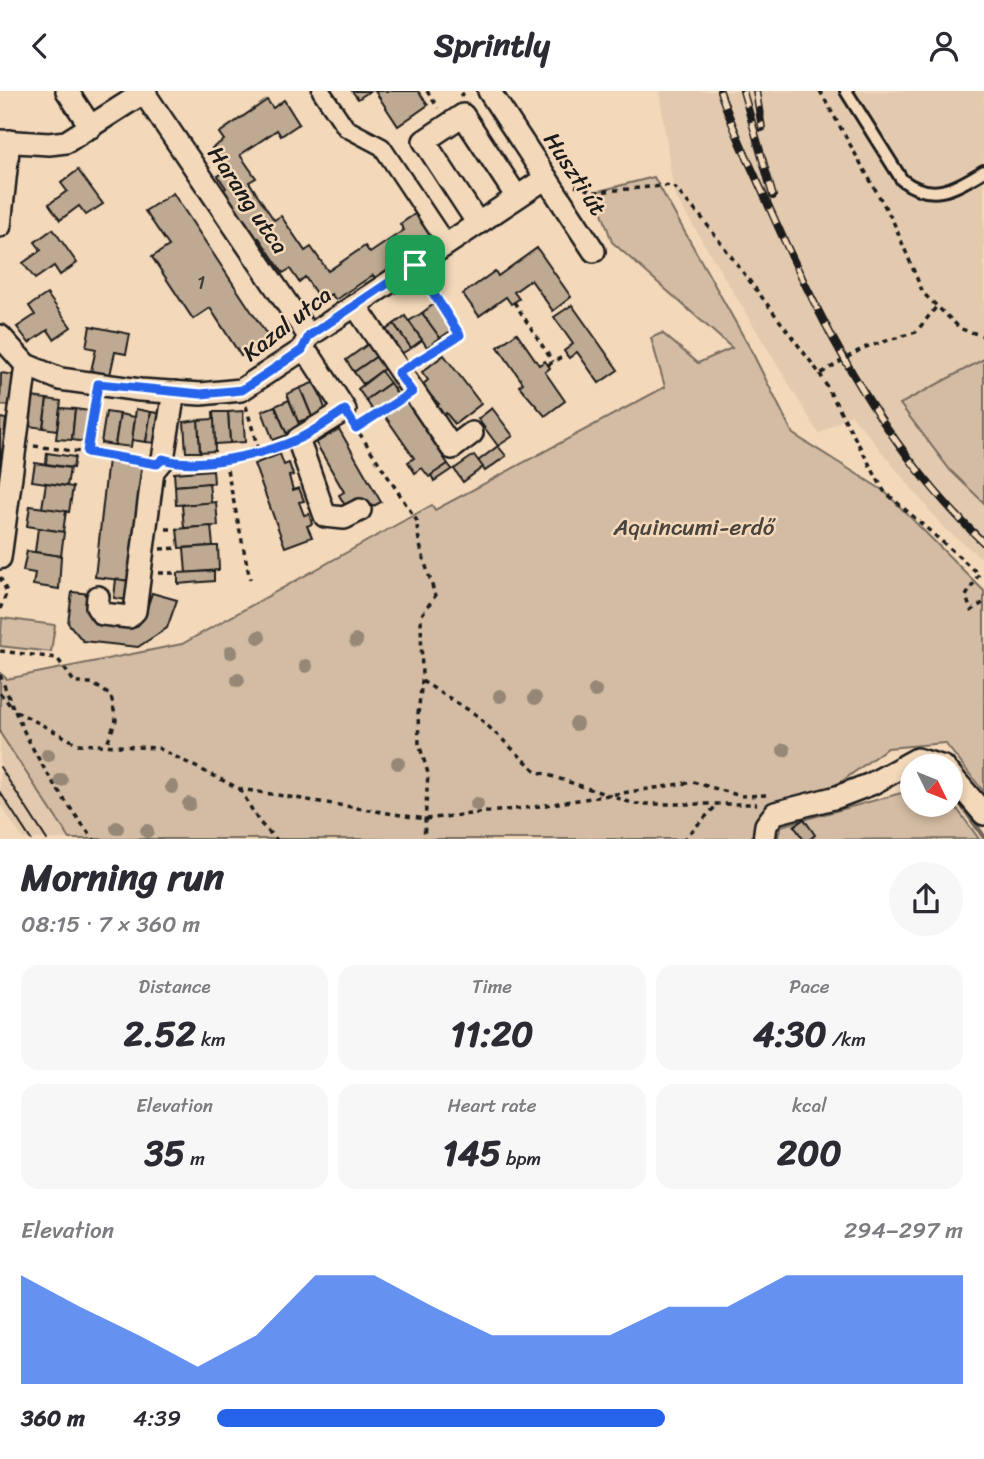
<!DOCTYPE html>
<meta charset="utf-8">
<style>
:root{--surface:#fff;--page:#f7f7f7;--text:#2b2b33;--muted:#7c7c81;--accent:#2563eb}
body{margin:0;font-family:Sriracha,sans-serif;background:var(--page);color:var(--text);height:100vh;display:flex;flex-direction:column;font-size:26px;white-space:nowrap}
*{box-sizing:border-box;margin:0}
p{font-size:23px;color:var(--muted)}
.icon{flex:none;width:38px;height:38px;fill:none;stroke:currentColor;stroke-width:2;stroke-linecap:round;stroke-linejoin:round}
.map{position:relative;height:748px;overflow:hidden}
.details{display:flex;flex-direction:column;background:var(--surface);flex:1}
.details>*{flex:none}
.needle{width:46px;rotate:133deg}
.controls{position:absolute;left:900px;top:663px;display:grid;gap:14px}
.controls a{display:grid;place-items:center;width:63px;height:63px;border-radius:50%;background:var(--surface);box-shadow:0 4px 10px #0003;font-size:35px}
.pin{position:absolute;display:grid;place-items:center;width:60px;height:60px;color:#fff;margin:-30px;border-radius:14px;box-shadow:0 4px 10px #0006}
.round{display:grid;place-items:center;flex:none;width:74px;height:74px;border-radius:37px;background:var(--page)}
.summary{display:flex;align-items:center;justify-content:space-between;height:119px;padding:0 21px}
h1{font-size:38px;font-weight:700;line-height:52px}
.figures{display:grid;grid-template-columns:repeat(3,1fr);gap:10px;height:119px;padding:7px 21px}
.figures div{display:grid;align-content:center;border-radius:18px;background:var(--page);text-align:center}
.figures b{font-size:35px;font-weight:700}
.figures small{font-size:19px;font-weight:400}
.figures p{font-size:19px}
.chart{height:196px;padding:14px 21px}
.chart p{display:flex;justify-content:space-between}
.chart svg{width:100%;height:126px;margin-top:7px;fill:var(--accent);opacity:.7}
ul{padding:0 21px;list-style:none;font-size:23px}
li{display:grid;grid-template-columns:112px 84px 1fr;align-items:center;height:52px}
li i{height:18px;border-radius:9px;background:var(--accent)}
header{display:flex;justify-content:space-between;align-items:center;height:91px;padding:0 21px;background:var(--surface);font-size:32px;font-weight:700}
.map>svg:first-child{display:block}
.built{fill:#e3caae}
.green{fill:#d3bca3;stroke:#786c60;stroke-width:2}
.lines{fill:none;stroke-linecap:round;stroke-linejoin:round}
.stream{stroke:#71665b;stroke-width:5}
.building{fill:#bea992;stroke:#1c1c1c;stroke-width:2}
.service-casing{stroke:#1c1c1c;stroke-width:16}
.pedestrian-casing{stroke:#1c1c1c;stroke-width:21}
.minor-casing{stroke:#1c1c1c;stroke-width:26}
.path{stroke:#1c1c1c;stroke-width:3.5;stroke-dasharray:5 5;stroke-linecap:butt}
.service{stroke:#f3d8ba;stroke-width:10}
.pedestrian{stroke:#f3d8ba;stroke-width:16}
.minor{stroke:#f3d8ba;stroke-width:21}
.tram{stroke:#1c1c1c;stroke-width:2}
.rail-casing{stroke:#1c1c1c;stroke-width:8}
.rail{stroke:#f3d8ba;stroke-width:5;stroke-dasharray:16;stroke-linecap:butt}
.tree{fill:#968776}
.route-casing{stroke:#fff;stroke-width:14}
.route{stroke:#2563eb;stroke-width:9}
.labels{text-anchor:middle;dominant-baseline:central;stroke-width:5;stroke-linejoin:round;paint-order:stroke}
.number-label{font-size:19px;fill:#443f3a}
.street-label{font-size:23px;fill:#1c1c1c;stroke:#f3d8ba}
.park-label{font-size:23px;fill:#4a443e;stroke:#f3d8ba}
</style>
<header><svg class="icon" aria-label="back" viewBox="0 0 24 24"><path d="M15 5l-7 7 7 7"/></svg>Sprintly<svg class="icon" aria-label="person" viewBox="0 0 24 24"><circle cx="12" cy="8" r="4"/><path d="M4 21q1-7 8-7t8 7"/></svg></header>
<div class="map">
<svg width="984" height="749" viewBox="0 0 984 749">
<rect width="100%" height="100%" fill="#f3d8ba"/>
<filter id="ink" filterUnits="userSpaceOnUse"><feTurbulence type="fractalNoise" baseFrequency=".0143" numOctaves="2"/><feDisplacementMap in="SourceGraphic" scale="14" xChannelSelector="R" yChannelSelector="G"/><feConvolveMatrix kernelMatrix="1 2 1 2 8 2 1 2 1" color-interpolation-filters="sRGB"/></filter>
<g filter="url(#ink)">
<!-- built -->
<g class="built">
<path d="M659,0H984V469L944,437L851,323L819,343L674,103Z"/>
<path d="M0,641L70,748H23L0,713Z"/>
</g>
<!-- green -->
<g class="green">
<path d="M654,86L751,259L793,343L884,400L984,500V701L945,652L887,657L841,691V699L784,713L759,748H70L0,642V582L7,588L182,553L432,414L435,419L665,296L651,247L662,242L698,272L732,257L612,151L595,101Z"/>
<path d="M984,268V412L950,379L900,313Z"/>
<path d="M2,527L55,534L51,561L0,555Z"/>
<path d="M912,699V714H950V708L979,748L777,749L781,735Z"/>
</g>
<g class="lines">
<!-- stream -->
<path class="stream" d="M954,703L984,746"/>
</g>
<!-- building -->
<g class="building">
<path d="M352,0H370L358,8Z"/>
<path d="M375,0H418L428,14L398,35Z"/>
<path d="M267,9L273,17L284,9L299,33L281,45L277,39L240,64L256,87L249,91L274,129L281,125L305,160L311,156L328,180L365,155L370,162L404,139L400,133L418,121L434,144L421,152L426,159L378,191L373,184L336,209L331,203L321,210L305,186L299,191L290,178L283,182L259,147L255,150L222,100L226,97L218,85L227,79L212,57L224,49L219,42Z"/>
<path d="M78,79L103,113L86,124L79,115L60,129L49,113L67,100L61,92Z"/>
<path d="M173,102L269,247L241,265L210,217L193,228L152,166L169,155L145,120Z"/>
<path d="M53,138L77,172L60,184L54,175L35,188L23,172L41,159L35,151Z"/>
<path d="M537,157L571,206L553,220L531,189L514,201L519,208L511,213L506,206L479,225L463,203L495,180L498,185Z"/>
<path d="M47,203L71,236L54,248L48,239L29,252L17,236L35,224L29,215Z"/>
<path d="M434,213L452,239L440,247L422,222Z"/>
<path d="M572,214L618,279L599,292L577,261L569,267L564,260L573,253L554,226Z"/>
<path d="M422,222L440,247L427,256L409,230Z"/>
<path d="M405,225L422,249L411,257L394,233Z"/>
<path d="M394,233L411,257L398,265L382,242Z"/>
<path d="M90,235L130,243L126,263L115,261L110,284L91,280L96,258L86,256Z"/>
<path d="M517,242L539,274L545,270L550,277L545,281L565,310L545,325L519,295L523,292L498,256Z"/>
<path d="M371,251L380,263L354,281L346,269Z"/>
<path d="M380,263L388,275L363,293L354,281Z"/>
<path d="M444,264L481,313L455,333L446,322L443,325L436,315L439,313L421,295L428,289L422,281Z"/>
<path d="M381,280L390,292L366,309L358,298Z"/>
<path d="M1,282L15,284L11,315L0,314Z"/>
<path d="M315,291L326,320L312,326L300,297Z"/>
<path d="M390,292L398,304L374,321L366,309Z"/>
<path d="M300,297L312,326L298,331L287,303Z"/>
<path d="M32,306L47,308L43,337L28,335Z"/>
<path d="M47,308L61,310L57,339L43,337Z"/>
<path d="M289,309L301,338L287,344L275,315Z"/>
<path d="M406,310L448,373L429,386L422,377L415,382L408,371L414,367L385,325Z"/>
<path d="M275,315L287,344L273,349L262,320Z"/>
<path d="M60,317L75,318L72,349L56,348Z"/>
<path d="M492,317L513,345L498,355L478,328Z"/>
<path d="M75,318L90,320L86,351L72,349Z"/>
<path d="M136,318L151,321L146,351L132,349Z"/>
<path d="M243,320L245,351L230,352L228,321Z"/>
<path d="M106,321L120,323L115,354L101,352Z"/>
<path d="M151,321L166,323L162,353L146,351Z"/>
<path d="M213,321H228L230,352L215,353Z"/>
<path d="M120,323L135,326L131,356L115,354Z"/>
<path d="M0,327L6,328L0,384Z"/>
<path d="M214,328L215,360L200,361L198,329Z"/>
<path d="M198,329L200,361H186L184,331Z"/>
<path d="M339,338L381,411L368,418L346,416L339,404L344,401L316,352Z"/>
<path d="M498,355L506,365L485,380L478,370Z"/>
<path d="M47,362L75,366L73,377L46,373Z"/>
<path d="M280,363L284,374L289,372L293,384L289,385L293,399L299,397L304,410L299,411L304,424L309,423L312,433L307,435L312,446L285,456L254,373Z"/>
<path d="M474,364L483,376L463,391L454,378Z"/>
<path d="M108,368L144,372L146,393H141L139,406L143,420H137L135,436L138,449L133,448L131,466L134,479H130L129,490L95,486Z"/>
<path d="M35,372L70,377L67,395L32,390Z"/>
<path d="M448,373L452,378L434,390L431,384Z"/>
<path d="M213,379L214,392L175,395L174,382Z"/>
<path d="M46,392L73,396L69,421L42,417Z"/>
<path d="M209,392L211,412L176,414L175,395Z"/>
<path d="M216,411L218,435L184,437L182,414Z"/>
<path d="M30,415L66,420L63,441L27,435Z"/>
<path d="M211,435L213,455L179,457L177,438Z"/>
<path d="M38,437L64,441L61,465L35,461Z"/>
<path d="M213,455H218L219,479L186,482L184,457Z"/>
<path d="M27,460L61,465L59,498L33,494L35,482L23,480Z"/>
<path d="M214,480V490L178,493V482Z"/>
<path d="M116,488L129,490L127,509L114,507Z"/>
<path d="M72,501L91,503L89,525L94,530L129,536L144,526L152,502L177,509L167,537L138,556L83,550L68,532Z"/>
<path d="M804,728L815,744L809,749H804L794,735Z"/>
</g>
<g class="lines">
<defs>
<path id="service" d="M846,0L902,89C933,112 955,97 984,80"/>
<path id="pedestrian" d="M321,0L346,37L382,56L446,152"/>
<g id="minor">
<path d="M67,0L91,36"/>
<path d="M489,0L594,160"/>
<path d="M144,2L309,245"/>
<path d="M0,50L49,53L66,51L146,0"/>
<path d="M477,131L424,50L463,24L517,106"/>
<path d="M0,135L9,50"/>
<path d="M355,214L452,357L472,342"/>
<path d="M0,245L26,274L60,288L140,299L201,303L241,299L302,259L309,245L546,87"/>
<path d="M302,259L312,268L345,319L298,348L325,425L344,427L360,419"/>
<path d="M0,467L26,274"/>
<path d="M98,506L97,516L102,523L129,526L135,520L153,380L163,368L174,301"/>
<path d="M950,683L984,723"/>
<path d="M764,749L766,734L775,722L837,706L871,693L917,668L944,676"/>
</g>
</defs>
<!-- service casing -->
<use href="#service" class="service-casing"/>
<!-- pedestrian casing -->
<use href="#pedestrian" class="pedestrian-casing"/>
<!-- minor casing -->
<use href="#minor" class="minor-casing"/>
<!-- path -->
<g class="path">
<path d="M427,0L438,17"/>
<path d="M820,0L893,130L923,202L961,238L984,245"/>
<path d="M460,5L467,0"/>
<path d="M575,95L595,101L672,94L702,127L820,283L863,257L916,241L937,215"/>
<path d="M514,211L553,271"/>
<path d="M415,272L460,244L425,189"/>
<path d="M548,274L566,264"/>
<path d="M820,283L884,400L979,483L966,505L971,520L984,511"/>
<path d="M246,315L259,361"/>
<path d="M354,334L417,430C417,455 429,481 435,505L421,525L422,590L418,623L419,653L428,682L424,749"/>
<path d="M356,337L398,310"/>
<path d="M34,355L137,368"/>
<path d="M87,361L95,311"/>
<path d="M225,369L250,488"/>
<path d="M182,371L225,369L281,354"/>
<path d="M166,438H177"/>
<path d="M160,458L179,457"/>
<path d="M159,482H178"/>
<path d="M0,486L7,501L0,518"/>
<path d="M0,560L57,567L75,592H92L111,605L116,629L107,652"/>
<path d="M0,584L14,619L78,653L158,657L240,698L425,728L533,716L693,691L741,705L769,704"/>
<path d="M422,590L475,623L536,680L635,713H757"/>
<path d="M0,602L10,614"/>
<path d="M15,620C35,668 62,707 94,749"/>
<path d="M240,698L259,731L277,749"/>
<path d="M683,749L716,715"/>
</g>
<!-- service -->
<use href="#service" class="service"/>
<!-- pedestrian -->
<use href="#pedestrian" class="pedestrian"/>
<!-- minor -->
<use href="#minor" class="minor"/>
<!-- tram -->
<g class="tram">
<path d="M0,676L47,749"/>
<path d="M0,701L31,749"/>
</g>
<defs>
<g id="rail">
<path d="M720,0C733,40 753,79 770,118C824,239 886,359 984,452"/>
<path d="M743,0L773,105"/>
<path d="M756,0L762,37"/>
</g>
</defs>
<!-- rail casing -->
<use href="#rail" class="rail-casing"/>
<!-- rail -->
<use href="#rail" class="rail"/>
</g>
<!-- trees -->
<g class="tree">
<circle cx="259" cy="546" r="7"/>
<circle cx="356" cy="550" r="7"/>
<circle cx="231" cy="561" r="7"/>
<circle cx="306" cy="575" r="7"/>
<circle cx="238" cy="589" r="7"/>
<circle cx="595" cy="600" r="7"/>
<circle cx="500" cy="605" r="7"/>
<circle cx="535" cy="607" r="7"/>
<circle cx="576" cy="633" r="7"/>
<circle cx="784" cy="659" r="7"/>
<circle cx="48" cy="664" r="7"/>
<circle cx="398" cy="672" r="7"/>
<circle cx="61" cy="689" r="7"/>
<circle cx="172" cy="696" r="7"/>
<circle cx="189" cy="713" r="7"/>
<circle cx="477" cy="713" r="7"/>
<circle cx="117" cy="737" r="7"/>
<circle cx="147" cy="740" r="7"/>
</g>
</g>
<g class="lines" filter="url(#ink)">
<defs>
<path id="route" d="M415,174L460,244L398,282L412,301L356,337L345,319C329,329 314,341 298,348C265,363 197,379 163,368L157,373L87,361L98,293L201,303L242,299L302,259L309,245Z"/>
</defs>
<!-- route casing -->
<use href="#route" class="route-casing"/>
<!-- route -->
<use href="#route" class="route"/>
</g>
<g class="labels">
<!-- number labels -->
<g class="number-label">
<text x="201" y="191">1</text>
</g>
<!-- street labels -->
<g class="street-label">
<text transform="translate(575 83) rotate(57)">Huszti út</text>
<text transform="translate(248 109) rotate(56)">Harang utca</text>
<text transform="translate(287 233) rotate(-38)">Kazal utca</text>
</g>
<!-- park labels -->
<g class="park-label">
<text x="694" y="436">Aquincumi-erdő</text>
</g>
</g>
</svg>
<div class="controls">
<a><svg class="needle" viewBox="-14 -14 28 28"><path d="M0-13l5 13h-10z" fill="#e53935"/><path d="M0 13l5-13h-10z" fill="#7c7c81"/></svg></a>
</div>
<div class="pin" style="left:415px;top:174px;background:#1e9e55"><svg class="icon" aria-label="arrive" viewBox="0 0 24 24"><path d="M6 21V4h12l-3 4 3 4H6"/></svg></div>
</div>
<section class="details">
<div class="summary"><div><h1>Morning run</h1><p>08:15 · 7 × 360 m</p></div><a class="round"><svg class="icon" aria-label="share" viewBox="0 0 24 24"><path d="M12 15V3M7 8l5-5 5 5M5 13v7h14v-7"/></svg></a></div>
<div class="figures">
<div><p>Distance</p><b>2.52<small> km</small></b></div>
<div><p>Time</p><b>11:20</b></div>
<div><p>Pace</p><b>4:30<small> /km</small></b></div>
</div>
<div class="figures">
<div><p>Elevation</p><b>35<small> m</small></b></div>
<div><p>Heart rate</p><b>145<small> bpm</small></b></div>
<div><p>kcal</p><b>200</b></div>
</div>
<div class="chart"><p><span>Elevation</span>294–297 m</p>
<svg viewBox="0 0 160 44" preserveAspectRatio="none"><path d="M0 44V6L10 17L20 27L30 38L40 27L50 6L60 6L70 17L80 27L90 27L100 27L110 17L120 17L130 6L140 6L150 6L160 6V44z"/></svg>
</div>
<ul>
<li><b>360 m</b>4:39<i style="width:60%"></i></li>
</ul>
</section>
